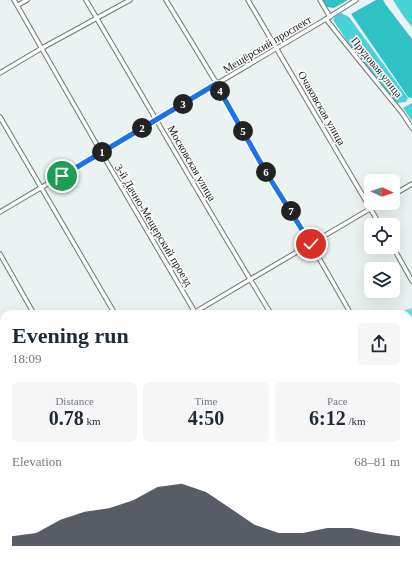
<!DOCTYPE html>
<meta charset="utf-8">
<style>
:root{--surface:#fff;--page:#f6f6f7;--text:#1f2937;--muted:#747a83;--accent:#111827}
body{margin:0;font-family:Georgia,serif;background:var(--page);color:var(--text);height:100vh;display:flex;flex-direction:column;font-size:15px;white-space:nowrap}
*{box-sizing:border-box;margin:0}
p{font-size:13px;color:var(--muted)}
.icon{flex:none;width:22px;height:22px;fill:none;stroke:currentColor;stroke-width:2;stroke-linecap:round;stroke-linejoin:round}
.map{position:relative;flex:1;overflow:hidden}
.details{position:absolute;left:0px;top:310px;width:412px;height:256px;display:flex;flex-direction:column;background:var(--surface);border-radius:12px 12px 0 0;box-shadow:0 4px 16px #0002}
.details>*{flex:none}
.needle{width:26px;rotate:94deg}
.buttons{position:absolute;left:364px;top:174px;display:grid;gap:8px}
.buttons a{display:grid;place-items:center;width:36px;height:36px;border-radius:6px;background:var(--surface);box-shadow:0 4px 16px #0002;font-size:20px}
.pin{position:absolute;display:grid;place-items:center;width:34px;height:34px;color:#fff;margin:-17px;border:2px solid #fff;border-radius:50%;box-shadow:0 1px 4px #0007}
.km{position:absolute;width:20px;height:20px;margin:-10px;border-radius:50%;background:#222;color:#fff;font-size:11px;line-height:20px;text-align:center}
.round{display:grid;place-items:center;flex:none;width:42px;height:42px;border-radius:6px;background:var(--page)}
.head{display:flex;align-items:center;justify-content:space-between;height:68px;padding:0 12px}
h1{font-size:22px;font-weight:800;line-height:30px}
.stats{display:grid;grid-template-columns:repeat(3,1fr);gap:6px;height:68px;padding:4px 12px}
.stats div{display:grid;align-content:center;border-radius:6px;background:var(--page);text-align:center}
.stats b{font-size:20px;font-weight:800}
.stats small{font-size:11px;font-weight:400}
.stats p{font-size:11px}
.chart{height:112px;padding:8px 12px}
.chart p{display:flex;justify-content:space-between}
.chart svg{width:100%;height:72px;margin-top:4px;fill:var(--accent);opacity:.7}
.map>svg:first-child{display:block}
.green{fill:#79e2e5}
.forest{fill:#47d2d7}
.water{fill:#2fc1c6}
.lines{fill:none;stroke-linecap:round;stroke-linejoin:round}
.stream{stroke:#2fc1c6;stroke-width:1}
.minor-casing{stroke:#6f7676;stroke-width:5.5}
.tertiary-casing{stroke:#6f7676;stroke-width:6}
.trunk-casing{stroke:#ccc;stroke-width:8}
.minor{stroke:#fff;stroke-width:3.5}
.tertiary{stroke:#fff;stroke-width:4.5}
.trunk{stroke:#60e6eb;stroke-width:6}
.rail-casing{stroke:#3c3f3f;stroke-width:2.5}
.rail{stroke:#fff;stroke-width:1;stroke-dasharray:3;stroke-linecap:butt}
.route-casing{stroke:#fff;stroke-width:8}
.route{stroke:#1a73e8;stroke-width:5}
.labels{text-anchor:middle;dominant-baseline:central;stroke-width:3;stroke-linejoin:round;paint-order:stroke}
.street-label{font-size:11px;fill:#151717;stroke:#fff}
</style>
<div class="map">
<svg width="412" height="566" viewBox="0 0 412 566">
<rect width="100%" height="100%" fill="#eaf2f2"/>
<!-- green -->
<g class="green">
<path d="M412,332V411L408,412V333Z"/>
<path d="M4,429V447L0,448V431Z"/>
<path d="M38,562H55V564L57,566H41Z"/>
</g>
<!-- forest -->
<g class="forest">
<path d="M393,0H412V27L404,17Z"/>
<path d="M341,13L349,17L408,98L406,102L397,103L361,59V53L354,51L333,20L335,16Z"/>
<path d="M412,103V121L403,108Z"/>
</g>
<!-- water -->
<g class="water">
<path d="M323,0H348L334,8L327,7Z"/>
<path d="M376,0H383L386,5L412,39V98L408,97L351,14Z"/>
</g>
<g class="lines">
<!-- stream -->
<path class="stream" d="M408,337L412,336"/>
<defs>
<g id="minor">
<path d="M14,0L101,152L196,314"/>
<path d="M86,0C148,105 208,210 271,314"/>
<path d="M166,0L217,84L267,174L311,244L351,314"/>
<path d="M248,0L380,225"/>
<path d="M320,0L330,17"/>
<path d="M18,5L27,0"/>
<path d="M326,19L349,48L402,113L412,128"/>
<path d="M0,73L42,48L130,0"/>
<path d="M0,117L115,314"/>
<path d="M393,195L412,184"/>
<path d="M0,212L326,19L356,0"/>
<path d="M393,247L412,281"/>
<path d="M0,254L34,314"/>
<path d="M195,312L380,203"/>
<path d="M0,345L4,347"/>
<path d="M408,514L412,513"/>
<path d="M200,566L216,562"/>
</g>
<g id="tertiary">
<path d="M0,428L4,426"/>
<path d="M0,484H4"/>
<path d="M2,500V496L4,492"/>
<path d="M62,562L66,566"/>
</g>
<g id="trunk">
<path d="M405,314L412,312"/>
<path d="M408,326L412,324"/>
<path d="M0,453L4,452"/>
<path d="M0,466L4,464"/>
</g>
</defs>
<!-- minor casing -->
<use href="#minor" class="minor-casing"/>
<!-- tertiary casing -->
<use href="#tertiary" class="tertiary-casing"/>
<!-- trunk casing -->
<use href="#trunk" class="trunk-casing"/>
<!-- minor -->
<use href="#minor" class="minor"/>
<!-- tertiary -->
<use href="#tertiary" class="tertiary"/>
<!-- trunk -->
<use href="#trunk" class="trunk"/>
<defs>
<g id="rail">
<path d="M0,518L4,524"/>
<path d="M0,539L4,546"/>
<path d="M0,558L5,566"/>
<path d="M11,562L13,566"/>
<path d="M35,562L38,566"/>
<path d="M293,566L309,562"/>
</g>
</defs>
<!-- rail casing -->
<use href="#rail" class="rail-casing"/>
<!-- rail -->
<use href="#rail" class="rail"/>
</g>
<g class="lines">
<defs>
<path id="route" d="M62,176L216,84L267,174L311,244"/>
</defs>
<!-- route casing -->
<use href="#route" class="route-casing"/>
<!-- route -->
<use href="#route" class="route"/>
</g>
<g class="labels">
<!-- street labels -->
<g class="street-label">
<text transform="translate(267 44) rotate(-31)">Мещёрский проспект</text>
<text transform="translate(377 67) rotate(51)">Прудовая улица</text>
<text transform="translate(322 108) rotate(60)">Очаковская улица</text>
<text transform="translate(192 163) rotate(60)">Московская улица</text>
<text transform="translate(154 225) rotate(59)">3-й Дачно-Мещерский проезд</text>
</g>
</g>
</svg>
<div class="buttons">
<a><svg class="needle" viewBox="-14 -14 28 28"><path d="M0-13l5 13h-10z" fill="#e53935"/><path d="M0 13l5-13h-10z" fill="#747a83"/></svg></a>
<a><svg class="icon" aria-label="locate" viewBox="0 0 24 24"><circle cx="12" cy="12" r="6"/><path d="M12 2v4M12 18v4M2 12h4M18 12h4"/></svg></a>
<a><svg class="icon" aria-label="layers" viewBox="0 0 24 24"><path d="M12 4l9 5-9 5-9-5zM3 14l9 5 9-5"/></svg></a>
</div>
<div class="pin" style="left:62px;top:176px;background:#1e9e55"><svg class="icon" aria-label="arrive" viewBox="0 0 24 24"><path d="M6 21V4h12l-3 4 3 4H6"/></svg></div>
<div class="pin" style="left:311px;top:244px;background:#d93025"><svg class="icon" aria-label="check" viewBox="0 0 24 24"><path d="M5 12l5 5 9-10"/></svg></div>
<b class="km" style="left:102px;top:152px">1</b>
<b class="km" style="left:142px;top:128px">2</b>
<b class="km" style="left:183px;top:104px">3</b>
<b class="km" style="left:220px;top:91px">4</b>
<b class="km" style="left:243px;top:131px">5</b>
<b class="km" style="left:266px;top:172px">6</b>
<b class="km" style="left:291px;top:211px">7</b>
<section class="details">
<div class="head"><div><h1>Evening run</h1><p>18:09</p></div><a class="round"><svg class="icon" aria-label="share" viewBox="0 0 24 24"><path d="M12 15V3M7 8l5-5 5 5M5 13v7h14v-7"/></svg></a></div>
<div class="stats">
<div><p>Distance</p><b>0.78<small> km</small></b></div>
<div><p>Time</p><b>4:50</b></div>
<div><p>Pace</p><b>6:12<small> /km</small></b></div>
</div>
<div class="chart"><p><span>Elevation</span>68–81 m</p>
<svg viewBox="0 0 160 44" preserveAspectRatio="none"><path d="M0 44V38L10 36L20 28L30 23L40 21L50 16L60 8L70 6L80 11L90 21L100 31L110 36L120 36L130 33L140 33L150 36L160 38V44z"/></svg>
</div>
</section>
</div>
